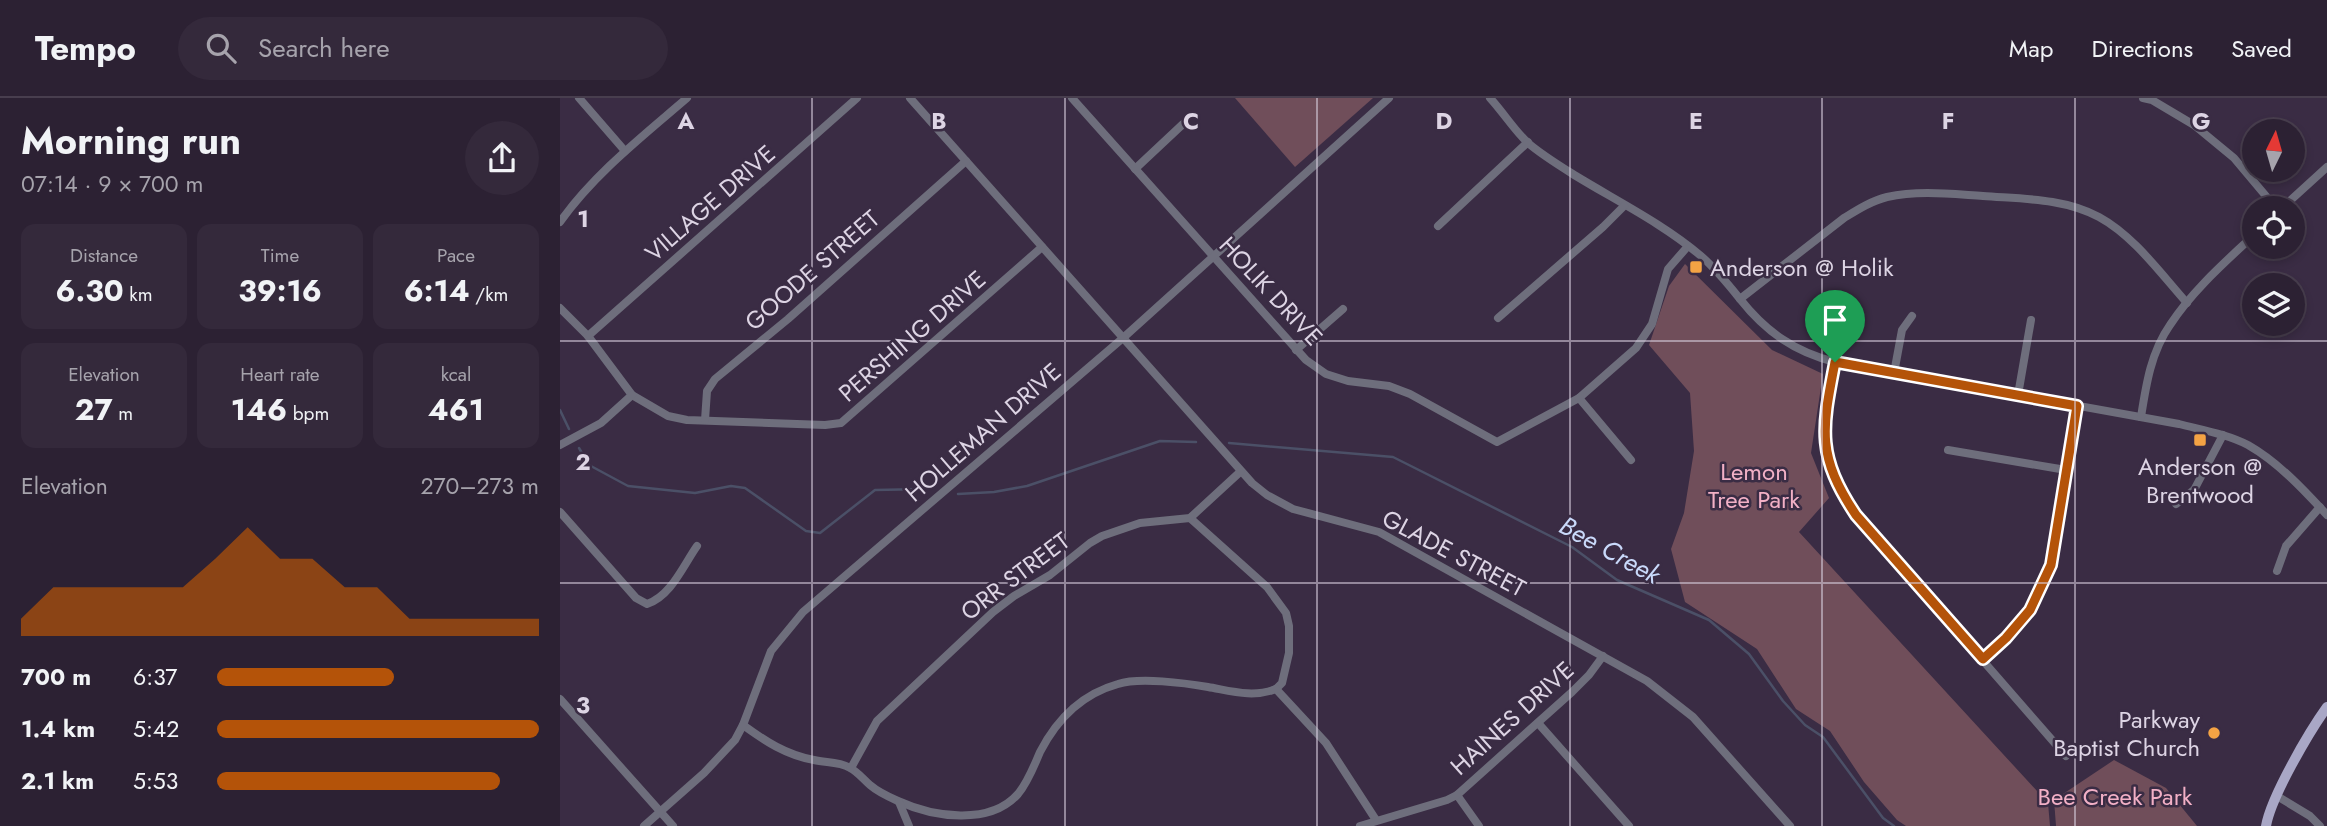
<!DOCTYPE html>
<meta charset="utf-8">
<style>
:root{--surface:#2c2133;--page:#34293b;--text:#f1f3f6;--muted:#a6a3ac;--line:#483e4e;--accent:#b45309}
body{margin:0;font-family:Jost,sans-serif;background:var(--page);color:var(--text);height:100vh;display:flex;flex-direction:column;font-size:26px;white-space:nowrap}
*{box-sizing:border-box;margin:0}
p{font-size:23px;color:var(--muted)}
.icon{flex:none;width:38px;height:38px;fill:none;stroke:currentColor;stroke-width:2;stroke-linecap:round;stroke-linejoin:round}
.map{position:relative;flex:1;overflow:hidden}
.details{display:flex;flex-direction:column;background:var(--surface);width:560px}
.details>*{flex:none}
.needle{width:46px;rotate:5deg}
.tools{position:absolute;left:1682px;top:21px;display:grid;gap:14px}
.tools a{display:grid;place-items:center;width:63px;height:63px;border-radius:50%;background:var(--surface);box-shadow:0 4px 10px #0003,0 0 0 2px var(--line);font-size:35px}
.pin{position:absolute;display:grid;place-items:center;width:60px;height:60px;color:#fff;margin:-72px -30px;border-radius:50% 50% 50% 0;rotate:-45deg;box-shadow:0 0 7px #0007}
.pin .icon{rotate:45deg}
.round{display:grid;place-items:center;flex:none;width:74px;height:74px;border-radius:37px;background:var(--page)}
.summary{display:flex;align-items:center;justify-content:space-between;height:119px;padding:0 21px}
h1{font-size:38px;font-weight:700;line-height:52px}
.metrics{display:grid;grid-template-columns:repeat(3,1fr);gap:10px;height:119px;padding:7px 21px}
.metrics div{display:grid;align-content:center;border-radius:14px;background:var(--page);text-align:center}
.metrics b{font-size:30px;font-weight:700}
.metrics small{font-size:19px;font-weight:400}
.metrics p{font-size:19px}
.chart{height:196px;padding:14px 21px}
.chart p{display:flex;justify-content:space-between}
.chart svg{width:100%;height:126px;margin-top:7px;fill:var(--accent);opacity:.7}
ul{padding:0 21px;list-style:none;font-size:23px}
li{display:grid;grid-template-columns:112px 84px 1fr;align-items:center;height:52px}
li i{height:18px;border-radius:9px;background:var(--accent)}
header{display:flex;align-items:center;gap:42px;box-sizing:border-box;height:98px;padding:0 35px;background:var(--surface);border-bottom:2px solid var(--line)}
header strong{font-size:33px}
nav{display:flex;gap:38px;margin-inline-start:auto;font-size:24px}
.search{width:490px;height:63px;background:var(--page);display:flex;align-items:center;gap:18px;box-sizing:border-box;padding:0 24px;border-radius:38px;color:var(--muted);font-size:26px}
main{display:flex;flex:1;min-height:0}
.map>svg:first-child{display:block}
.green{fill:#704e5a}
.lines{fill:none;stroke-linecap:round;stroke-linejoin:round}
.stream{stroke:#4b5067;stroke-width:2.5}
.minor{stroke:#6e6e7c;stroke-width:8}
.major{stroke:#a9a7c6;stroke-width:10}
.route-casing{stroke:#fff;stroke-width:14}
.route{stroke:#b45309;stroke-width:9}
.grid{fill:none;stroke:#ddd4e4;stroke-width:2;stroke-opacity:0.55}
.poi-dot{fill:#f4a344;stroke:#3a2c44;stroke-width:2.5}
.labels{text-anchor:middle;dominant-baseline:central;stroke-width:5;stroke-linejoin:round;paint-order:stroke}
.street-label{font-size:24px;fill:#ddd4e4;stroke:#3a2c44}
.poi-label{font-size:24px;fill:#ddd4e4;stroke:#3a2c44;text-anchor:start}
.park-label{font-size:24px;fill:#f2b0c6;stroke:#3a2c44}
.water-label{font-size:26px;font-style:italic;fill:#c9d9fa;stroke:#3a2c44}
.grid-label{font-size:23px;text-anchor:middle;font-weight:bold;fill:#ddd4e4;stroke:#3a2c44;stroke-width:5;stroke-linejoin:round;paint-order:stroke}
</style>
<header>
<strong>Tempo</strong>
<div class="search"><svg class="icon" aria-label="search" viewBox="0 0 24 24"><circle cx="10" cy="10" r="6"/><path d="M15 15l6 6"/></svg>Search here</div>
<nav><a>Map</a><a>Directions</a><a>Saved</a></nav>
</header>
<main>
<section class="details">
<div class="summary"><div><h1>Morning run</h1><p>07:14 · 9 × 700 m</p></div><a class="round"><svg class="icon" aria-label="share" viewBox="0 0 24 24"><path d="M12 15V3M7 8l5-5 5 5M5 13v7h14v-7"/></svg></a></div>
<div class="metrics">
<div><p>Distance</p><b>6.30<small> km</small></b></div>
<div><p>Time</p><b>39:16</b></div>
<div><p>Pace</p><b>6:14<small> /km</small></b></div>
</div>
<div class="metrics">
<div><p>Elevation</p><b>27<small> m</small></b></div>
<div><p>Heart rate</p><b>146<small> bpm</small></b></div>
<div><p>kcal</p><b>461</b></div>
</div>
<div class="chart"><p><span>Elevation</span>270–273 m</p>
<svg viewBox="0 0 160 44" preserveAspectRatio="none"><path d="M0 44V38L10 27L20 27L30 27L40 27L50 27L60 17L70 6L80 17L90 17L100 27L110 27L120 38L130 38L140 38L150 38L160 38V44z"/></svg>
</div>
<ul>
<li><b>700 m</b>6:37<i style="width:55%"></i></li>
<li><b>1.4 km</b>5:42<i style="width:100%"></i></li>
<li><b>2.1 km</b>5:53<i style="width:88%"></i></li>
</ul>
</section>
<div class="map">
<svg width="1767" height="728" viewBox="0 0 1767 728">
<rect width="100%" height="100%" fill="#3a2c44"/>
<!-- green -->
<g class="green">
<path d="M675,0H813L735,69Z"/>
<path d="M1125,166L1212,252L1263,276L1251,355L1269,400L1239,434L1488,705L1490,728H1346L1337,722L1304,684L1270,633L1236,611L1197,551L1125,504L1111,451L1124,415L1134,353L1130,295L1089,247L1109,188Z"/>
<path d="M1554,662L1606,690L1637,728H1496L1494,702Z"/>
</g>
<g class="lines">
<!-- stream -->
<g class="stream">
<path d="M0,312L9,331"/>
<path d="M669,345L833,359L1012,449L1057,482L1149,522L1189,556L1223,603L1245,627L1263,639L1323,720L1334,728"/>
<path d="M19,350L29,367L68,388L135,395L171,388L185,390L246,433L260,435L315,392L365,391"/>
<path d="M398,396L434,394L467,388L600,343L636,344"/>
</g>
<!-- minor -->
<g class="minor">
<path d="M19,0L65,53"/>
<path d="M350,0L692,385L707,397L733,411L819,434L1087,583L1133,619L1230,728"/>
<path d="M512,0L746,262L766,276L788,283L829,288L850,296L937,344L1019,300L1076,250L1092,226L1108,171L1128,148"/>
<path d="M930,0C943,14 954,32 968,45C982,57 1000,68 1016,78C1057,103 1105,127 1141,158C1156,171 1168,186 1180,201C1206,234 1235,254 1275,264L1619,326C1642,332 1667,336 1688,347C1718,364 1744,392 1767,417"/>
<path d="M1583,0L1592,2L1634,27L1674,60L1716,110"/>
<path d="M575,71L623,26"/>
<path d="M1722,110L1767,69"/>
<path d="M0,124C34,76 83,38 127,0"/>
<path d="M878,128L968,44"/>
<path d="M1180,201L1284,120C1297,112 1311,103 1327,99C1359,92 1391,96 1423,98C1462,101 1504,100 1539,119C1574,138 1601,176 1627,205"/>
<path d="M0,210L28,238L72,297L108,318L127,322L265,327L281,325L482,149"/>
<path d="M938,220L1043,129L1064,108"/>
<path d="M28,238L297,0"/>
<path d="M736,252L783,211"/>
<path d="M1275,264C1262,331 1256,358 1296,417L1506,658"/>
<path d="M1334,275L1342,232L1352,218"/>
<path d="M1458,297L1471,222"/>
<path d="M1019,300L1071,362"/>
<path d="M1581,319C1586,287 1591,254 1610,227C1632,193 1665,164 1694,137"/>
<path d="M145,322L147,293L155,281L228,221L406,63"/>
<path d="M0,347L41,325L72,297"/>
<path d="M1388,352L1506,372"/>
<path d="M1616,406L1634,392L1663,337"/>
<path d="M0,414L76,500L87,506C111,498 123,468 137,448"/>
<path d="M630,420L707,489L726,515L729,528V555L722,585L716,591"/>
<path d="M1717,473L1726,448L1760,409"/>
<path d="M1423,561L1446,540L1470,512L1491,467L1517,308"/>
<path d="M716,591L766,645L816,722"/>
<path d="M0,601L113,728"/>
<path d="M978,625L1069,728"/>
<path d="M183,627C205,643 226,657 254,662C266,665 279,663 290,670C298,674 304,682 310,687C318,694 329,699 338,703C373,719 430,728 458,696C468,684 474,668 480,654C497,621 522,596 558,586C579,579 625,585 648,589C671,593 693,600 716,591"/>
<path d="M291,670L317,623L433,514L454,498L490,477L530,445L542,438L580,425L630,420L680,374"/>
<path d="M897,697L919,728"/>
<path d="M1717,698L1750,718L1760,728"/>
<path d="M339,704L349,728"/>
<path d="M84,728L144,675L175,642L183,627L211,553L243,514L563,240L829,0"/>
<path d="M800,728L887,702L897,697L1012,594L1029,577L1043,558"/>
</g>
<!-- major -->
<path class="major" d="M1706,728C1711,699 1749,634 1767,609"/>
</g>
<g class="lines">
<defs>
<path id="route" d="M1275,264L1517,308L1491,467L1470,512L1446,540L1423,561L1296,417C1256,357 1262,331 1275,264Z"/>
</defs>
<!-- route casing -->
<use href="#route" class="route-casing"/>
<!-- route -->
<use href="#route" class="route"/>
</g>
<!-- grid -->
<path class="grid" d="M252,0V728M505,0V728M757,0V728M1010,0V728M1262,0V728M1515,0V728M0,243H1767M0,485H1767"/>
<!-- markers -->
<g class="poi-dot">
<rect x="1129" y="162" width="14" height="14" rx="3.5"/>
<rect x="1633" y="335" width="14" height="14" rx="3.5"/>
<circle cx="1654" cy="635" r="7"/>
</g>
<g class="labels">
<!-- street labels -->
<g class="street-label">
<text transform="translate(150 105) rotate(-41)">VILLAGE DRIVE</text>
<text transform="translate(252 172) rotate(-41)">GOODE STREET</text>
<text transform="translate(711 193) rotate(47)">HOLIK DRIVE</text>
<text transform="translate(352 238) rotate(-41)">PERSHING DRIVE</text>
<text transform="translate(423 334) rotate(-41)">HOLLEMAN DRIVE</text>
<text transform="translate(894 455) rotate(28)">GLADE STREET</text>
<text transform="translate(455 478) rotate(-37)">ORR STREET</text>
<text transform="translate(952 620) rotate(-42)">HAINES DRIVE</text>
</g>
<!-- poi labels -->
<g class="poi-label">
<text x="1150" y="169">Anderson @ Holik</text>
<text x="1640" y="368" text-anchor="middle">Anderson @<tspan x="1640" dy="28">Brentwood</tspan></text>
<text x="1640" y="621" text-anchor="end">Parkway<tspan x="1640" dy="28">Baptist Church</tspan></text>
</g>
<!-- park labels -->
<g class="park-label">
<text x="1194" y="373">Lemon<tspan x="1194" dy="28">Tree Park</tspan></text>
<text x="1555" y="698">Bee Creek Park</text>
</g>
<!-- water labels -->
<g class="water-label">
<text transform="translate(1050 452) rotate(29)">Bee Creek</text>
</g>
</g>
<g class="grid-label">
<text x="126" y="31">A</text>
<text x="379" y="31">B</text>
<text x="631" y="31">C</text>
<text x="884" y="31">D</text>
<text x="1136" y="31">E</text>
<text x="1388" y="31">F</text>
<text x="1641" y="31">G</text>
<text x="23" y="129">1</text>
<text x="23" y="372">2</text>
<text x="23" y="615">3</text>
</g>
</svg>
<div class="tools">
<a><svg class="needle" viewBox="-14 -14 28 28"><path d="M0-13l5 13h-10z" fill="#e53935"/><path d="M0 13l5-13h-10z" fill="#a6a3ac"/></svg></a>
<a><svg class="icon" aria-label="locate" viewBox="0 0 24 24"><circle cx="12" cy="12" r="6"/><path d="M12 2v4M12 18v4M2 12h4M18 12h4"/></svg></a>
<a><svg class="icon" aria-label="layers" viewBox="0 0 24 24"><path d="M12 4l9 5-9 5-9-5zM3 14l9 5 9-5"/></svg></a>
</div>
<div class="pin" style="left:1275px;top:264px;background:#1e9e55"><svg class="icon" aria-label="arrive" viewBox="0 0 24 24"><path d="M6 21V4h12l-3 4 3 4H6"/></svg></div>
</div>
</main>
